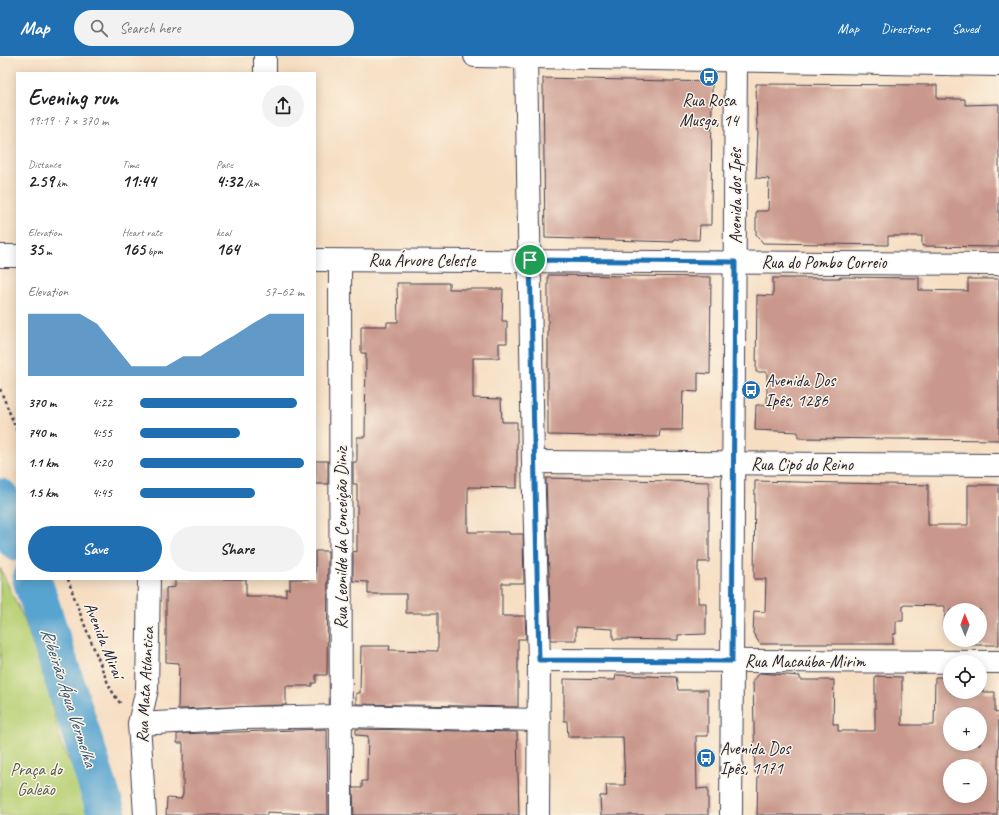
<!DOCTYPE html>
<meta charset="utf-8">
<style>
:root{--surface:#fff;--page:#f2f2f2;--text:#202124;--muted:#757577;--accent:#1f6fb2}
body{margin:0;font-family:Caveat,sans-serif;background:var(--page);color:var(--text);height:100vh;display:flex;flex-direction:column;font-size:15px;white-space:nowrap}
*{box-sizing:border-box;margin:0}
p{font-size:13px;color:var(--muted)}
.icon{flex:none;width:22px;height:22px;fill:none;stroke:currentColor;stroke-width:2;stroke-linecap:round;stroke-linejoin:round}
.map{position:relative;flex:1;overflow:hidden}
.details{position:absolute;left:16px;top:16px;width:300px;height:508px;display:flex;flex-direction:column;background:var(--surface);border-radius:0px;box-shadow:0 2px 10px #0003}
.details>*{flex:none}
.needle{width:26px;rotate:359deg}
.tools{position:absolute;left:943px;top:547px;display:grid;gap:8px}
.tools a{display:grid;place-items:center;width:44px;height:44px;border-radius:50%;background:var(--surface);box-shadow:0 2px 10px #0003;font-size:20px}
.pin{position:absolute;display:grid;place-items:center;width:34px;height:34px;color:#fff;margin:-17px;border:2px solid #fff;border-radius:50%;box-shadow:0 1px 4px #0007}
.round{display:grid;place-items:center;flex:none;width:42px;height:42px;border-radius:21px;background:var(--page)}
.summary{display:flex;align-items:center;justify-content:space-between;height:68px;padding:0 12px}
h1{font-size:22px;font-weight:700;line-height:30px}
.stats{display:grid;grid-template-columns:repeat(3,1fr);gap:6px;height:68px;padding:4px 12px}
.stats div{display:grid;align-content:center}
.stats b{font-size:17px;font-weight:700}
.stats small{font-size:11px;font-weight:400}
.stats p{font-size:11px}
.chart{height:112px;padding:8px 12px}
.chart p{display:flex;justify-content:space-between}
.chart svg{width:100%;height:72px;margin-top:4px;fill:var(--accent);opacity:.7}
.action{display:flex;gap:8px;margin-top:auto;padding:8px 12px}
.action a{flex:1;height:46px;border-radius:24px;background:var(--accent);color:#fff;font-size:16px;font-weight:700;line-height:46px;text-align:center}
.action a+a{background:var(--page);color:var(--text)}
ul{padding:0 12px;list-style:none;font-size:13px}
li{display:grid;grid-template-columns:64px 48px 1fr;align-items:center;height:30px}
li i{height:10px;border-radius:5px;background:var(--accent)}
header{display:flex;align-items:center;gap:24px;box-sizing:border-box;height:56px;padding:0 20px;background:var(--accent);color:#fff}
header strong{font-size:19px}
nav{display:flex;gap:22px;margin-inline-start:auto;font-size:14px}
.search{width:280px;height:36px;background:var(--page);display:flex;align-items:center;gap:10px;box-sizing:border-box;padding:0 14px;border-radius:22px;color:var(--muted);font-size:15px}
.map>svg:first-child{display:block}
.green{fill:#b7d075;stroke:#6c7958}
.lines{fill:none;stroke-linecap:round;stroke-linejoin:round}
.river{stroke:#58a4d0;stroke-width:39}
.building{fill:#c9978b;fill-rule:evenodd}
.minor-casing{stroke:#423e4f;stroke-width:24}
.path{stroke:#423e4f;stroke-width:2.5;stroke-dasharray:3 3;stroke-linecap:butt}
.minor{stroke:#fff;stroke-width:22}
.route-casing{stroke:#fff;stroke-width:8}
.route{stroke:#1f6fb2;stroke-width:5}
.labels{text-anchor:middle;dominant-baseline:central;stroke-width:3;stroke-linejoin:round;paint-order:stroke}
.poi-label{font-size:17px;fill:#22223b;stroke:#fcf5e5;text-anchor:start}
.street-label{font-size:17px;fill:#22223b;stroke:#fcf5e5}
.park-label{font-size:17px;fill:#4f564c;stroke:#fcf5e5}
.water-label{font-size:18px;font-style:italic;fill:#385677;stroke:#fcf5e5}
</style>
<header>
<strong>Map</strong>
<div class="search"><svg class="icon" aria-label="search" viewBox="0 0 24 24"><circle cx="10" cy="10" r="6"/><path d="M15 15l6 6"/></svg>Search here</div>
<nav><a>Map</a><a>Directions</a><a>Saved</a></nav>
</header>
<div class="map">
<svg width="999" height="759" viewBox="0 0 999 759">
<rect width="100%" height="100%" fill="#fcf5e5"/>
<filter id="ink" filterUnits="userSpaceOnUse"><feTurbulence type="fractalNoise" baseFrequency=".025" numOctaves="2"/><feDisplacementMap in="SourceGraphic" scale="8" xChannelSelector="R" yChannelSelector="G"/><feConvolveMatrix kernelMatrix="1 2 1 2 8 2 1 2 1" color-interpolation-filters="sRGB"/></filter>
<filter id="wash" filterUnits="userSpaceOnUse"><feTurbulence type="fractalNoise" baseFrequency=".012" numOctaves="4" result="noise"/><feDisplacementMap in="SourceGraphic" scale="16" xChannelSelector="R" yChannelSelector="G"/><feGaussianBlur stdDeviation="0.9" result="paint"/><feColorMatrix in="noise" values="0 0 0 0 0 0 0 0 0 0 0 0 0 0 0 0 0 1.4 0 .05"/><feComposite in="paint" operator="in"/></filter>
<g filter="url(#wash)">
<rect width="100%" height="100%" fill="#f6dec3"/>
<!-- green -->
<path class="green" d="M0,512L25,565L50,642L61,688L87,742L91,759H0Z"/>
<g class="lines">
<!-- river -->
<g class="river">
<path d="M0,442L17,485"/>
<path d="M32,523L107,759"/>
</g>
</g>
<g id="blocks">
<!-- building -->
<g class="building">
<path d="M543,22L712,26L711,169H700L699,184L674,183V186L545,182Z"/>
<path d="M756,28L937,29V43H965V49L999,48V191L922,190V180H888V189L763,187L756,178V155H768L769,123L756,122L758,75H757Z"/>
<path d="M548,219L711,221L710,318L698,317V336L683,335L682,374H660L659,381L548,379Z"/>
<path d="M840,221L919,222V234L968,235V223H999V384L798,382V376L755,374L756,349H767V316H756L757,239L773,240V222H840Z"/>
<path d="M397,227H449V233H503L502,265H507V287H499V302H473V342L501,343L502,366H517V432L468,431V476H509V478H523L524,527H502V560H525L526,583H518V651L356,648V637H360L361,590H390L389,594L438,595V557H406V538H368V526L353,525V495L357,496V428H353V406H357V381H365L366,297H361V270H387V266H398Z"/>
<rect x="315" y="405" width="13" height="23"/>
<path d="M546,422L709,426V506H698V547H706V578L678,579V584L613,583V573L576,571V584H551Z"/>
<path d="M755,425L928,429V469H968V429H999V589H968V584H980V554H950V571H945V550L903,549V565H896V578H893V588H760L753,577L754,555L765,556L766,523H754Z"/>
<path d="M315,495H328L327,619H316V627H312V630H286V649L178,653L179,607L166,606V532L175,531V523H246V540H286V533H290V523H315Z"/>
<path d="M760,617L800,620V624H834L833,668H838V675H875V620L902,621V669H934L935,621H950V636H980V622H983V636H995V656L999,657L997,759H757L758,717H755L753,625ZM950,658H980V688H950ZM950,710H980V740H950Z"/>
<path d="M616,619L676,621L678,634H708V680H696L697,733L708,732V759H601L600,740H607L606,729H625L623,681H568L567,665H564V623L615,624Z"/>
<path d="M327,673L328,759L267,756V759H166L167,742L181,743L183,738V687H177V678Z"/>
<path d="M356,673L517,676L519,759H354L353,732H362V725H367V716L368,680L356,679Z"/>
</g>
</g>
</g>
<g filter="url(#ink)">
<use href="#blocks" fill-opacity="0" stroke="#423e4f" stroke-width="1"/>
<g class="lines">
<defs>
<g id="minor">
<path d="M265,0V17"/>
<path d="M475,0L999,9"/>
<path d="M526,0L533,406L539,604L538,759"/>
<path d="M0,200H17"/>
<path d="M315,204L999,208"/>
<path d="M340,205L341,759"/>
<path d="M533,406L999,409"/>
<path d="M539,604L999,606"/>
<path d="M139,668L244,662L341,660L539,664"/>
<path d="M145,759L139,668L147,633L149,523"/>
<path d="M731,759L736,0"/>
</g>
</defs>
<!-- minor casing -->
<use href="#minor" class="minor-casing"/>
<!-- path -->
<g class="path">
<path d="M0,333L17,375"/>
<path d="M68,523C77,550 87,576 98,602C104,618 110,636 122,649"/>
</g>
<!-- minor -->
<use href="#minor" class="minor"/>
</g>
</g>
<g class="lines" filter="url(#ink)">
<defs>
<path id="route" d="M530,204L735,206L732,605L539,604Z"/>
</defs>
<!-- route casing -->
<use href="#route" class="route-casing"/>
<!-- route -->
<use href="#route" class="route"/>
</g>
<!-- icons -->
<defs>
<symbol id="bus-disc" viewBox="-11 -11 22 22"><circle r="9.5" fill="#1f6fb2" stroke="#fcf5e5"/><path d="M-5-6H5V4H4V6H2V4H-2V6H-4V4H-5ZM-3.5-4V0h7V-4ZM-3.5 1.2v1.5H-2V1.2ZM2 1.2v1.5H3.5V1.2Z" fill="#fff"/></symbol>
</defs>
<g fill-rule="evenodd">
<use href="#bus-disc" x="698" y="10" width="22" height="22"/>
<use href="#bus-disc" x="740" y="323" width="22" height="22"/>
<use href="#bus-disc" x="695" y="691" width="22" height="22"/>
</g>
<g class="labels">
<!-- poi labels -->
<g class="poi-label">
<text x="709" y="44" text-anchor="middle">Rua Rosa<tspan x="709" dy="20">Musgo, 14</tspan></text>
<text x="765" y="324">Avenida Dos<tspan x="765" dy="20">Ipês, 1286</tspan></text>
<text x="720" y="692">Avenida Dos<tspan x="720" dy="20">Ipês, 1171</tspan></text>
</g>
<!-- street labels -->
<g class="street-label">
<text transform="translate(735 140) rotate(-90)">Avenida dos Ipês</text>
<text x="422" y="204">Rua Árvore Celeste</text>
<text x="824" y="206">Rua do Pombo Correio</text>
<text x="802" y="408">Rua Cipó do Reino</text>
<text transform="translate(341 482) rotate(-90)">Rua Leonilde da Conceição Diniz</text>
<text transform="translate(104 584) rotate(68)">Avenida Miraí</text>
<text x="805" y="605">Rua Macaúba-Mirim</text>
<text transform="translate(145 629) rotate(-87)">Rua Mata Atlantica</text>
</g>
<!-- park labels -->
<g class="park-label">
<text x="36" y="713">Praça do<tspan x="36" dy="20">Galeão</tspan></text>
</g>
<!-- water labels -->
<g class="water-label">
<text transform="translate(69 641) rotate(72)">Ribeirão Água Vermelha</text>
</g>
</g>
</svg>
<div class="tools">
<a><svg class="needle" viewBox="-14 -14 28 28"><path d="M0-13l5 13h-10z" fill="#e53935"/><path d="M0 13l5-13h-10z" fill="#757577"/></svg></a>
<a><svg class="icon" aria-label="locate" viewBox="0 0 24 24"><circle cx="12" cy="12" r="6"/><path d="M12 2v4M12 18v4M2 12h4M18 12h4"/></svg></a>
<a>+</a>
<a>−</a>
</div>
<div class="pin" style="left:530px;top:204px;background:#1e9e55"><svg class="icon" aria-label="arrive" viewBox="0 0 24 24"><path d="M6 21V4h12l-3 4 3 4H6"/></svg></div>
<section class="details">
<div class="summary"><div><h1>Evening run</h1><p>19:19 · 7 × 370 m</p></div><a class="round"><svg class="icon" aria-label="share" viewBox="0 0 24 24"><path d="M12 15V3M7 8l5-5 5 5M5 13v7h14v-7"/></svg></a></div>
<div class="stats">
<div><p>Distance</p><b>2.59<small> km</small></b></div>
<div><p>Time</p><b>11:44</b></div>
<div><p>Pace</p><b>4:32<small> /km</small></b></div>
</div>
<div class="stats">
<div><p>Elevation</p><b>35<small> m</small></b></div>
<div><p>Heart rate</p><b>165<small> bpm</small></b></div>
<div><p>kcal</p><b>164</b></div>
</div>
<div class="chart"><p><span>Elevation</span>57–62 m</p>
<svg viewBox="0 0 160 44" preserveAspectRatio="none"><path d="M0 44V6L10 6L20 6L30 6L40 12L50 25L60 38L70 38L80 38L90 32L100 32L110 25L120 19L130 12L140 6L150 6L160 6V44z"/></svg>
</div>
<ul>
<li><b>370 m</b>4:22<i style="width:96%"></i></li>
<li><b>740 m</b>4:55<i style="width:61%"></i></li>
<li><b>1.1 km</b>4:20<i style="width:100%"></i></li>
<li><b>1.5 km</b>4:45<i style="width:70%"></i></li>
</ul>
<div class="action"><a>Save</a><a>Share</a></div>
</section>
</div>
